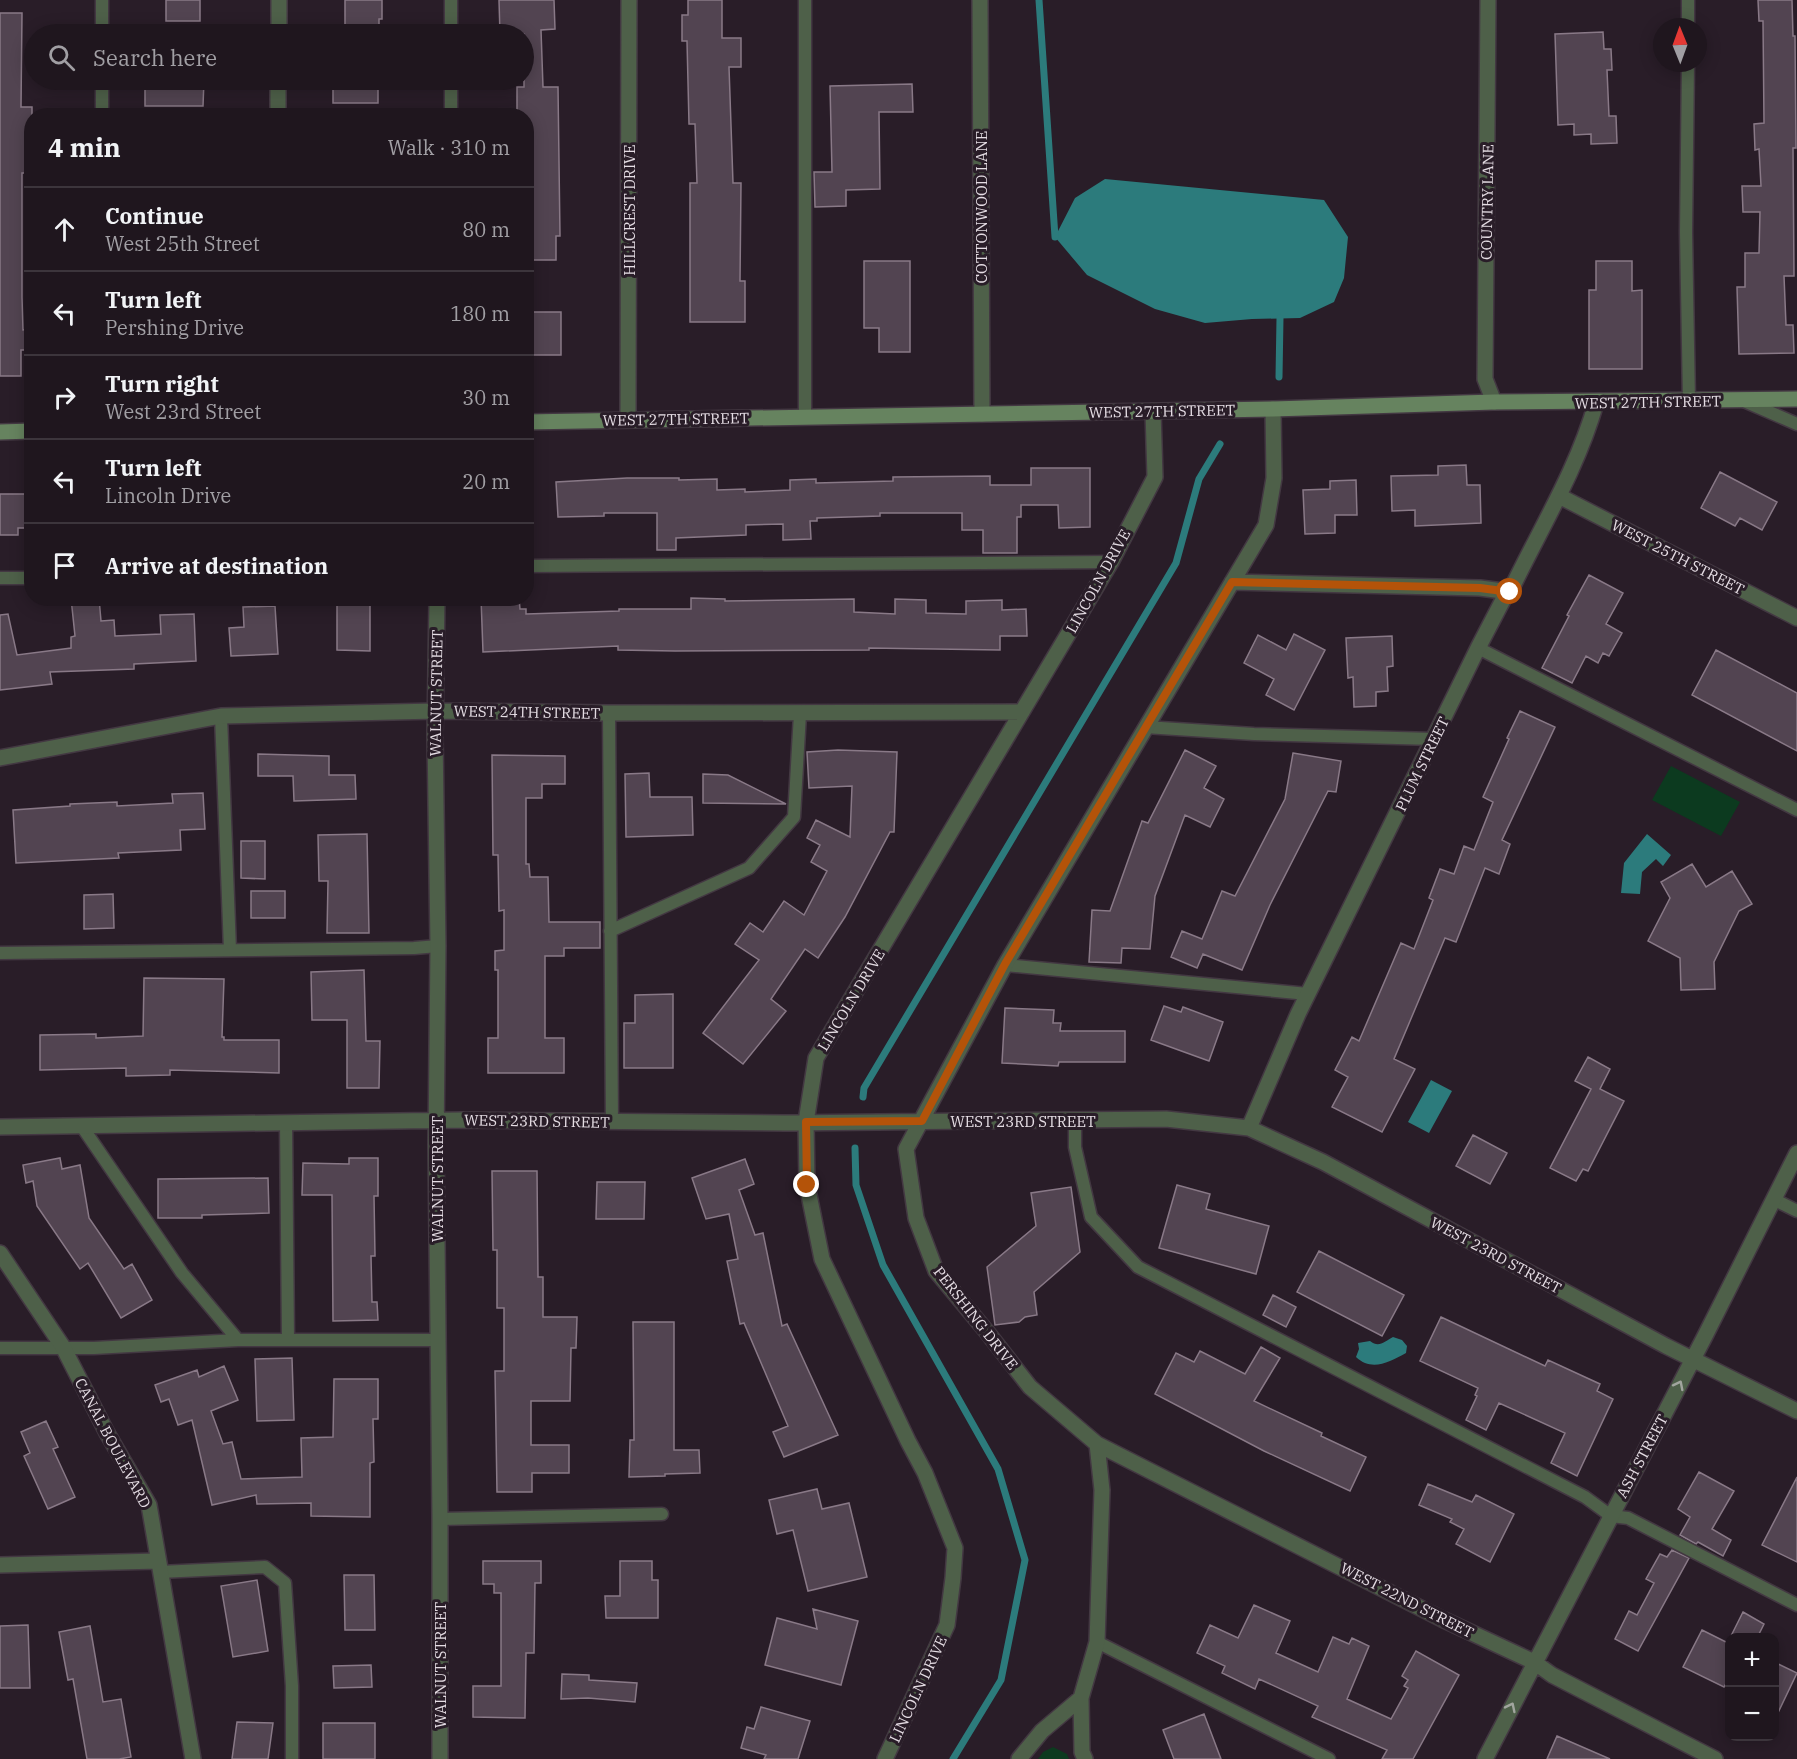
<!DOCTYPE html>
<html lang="en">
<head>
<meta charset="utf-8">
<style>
  body { margin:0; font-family:"IBM Plex Serif",serif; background:#2c232b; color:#f1f3f6 }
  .controls { position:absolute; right:18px; bottom:18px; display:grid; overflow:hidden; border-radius:12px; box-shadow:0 3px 15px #0003 }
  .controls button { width:54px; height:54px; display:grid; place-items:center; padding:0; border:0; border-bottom:2px solid #3c353c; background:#1f161e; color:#f1f3f6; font:30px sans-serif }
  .compass { position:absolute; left:1653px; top:18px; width:54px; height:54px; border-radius:50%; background:#1f161e; box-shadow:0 3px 15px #0003; rotate:359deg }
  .stop { position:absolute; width:18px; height:18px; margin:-14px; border:4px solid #b45309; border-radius:50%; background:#fff }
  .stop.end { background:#b45309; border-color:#fff; box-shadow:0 2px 6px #0008 }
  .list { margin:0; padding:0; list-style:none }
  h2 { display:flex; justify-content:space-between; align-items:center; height:78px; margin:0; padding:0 24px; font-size:26px }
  h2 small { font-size:20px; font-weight:400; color:#a19fa4 }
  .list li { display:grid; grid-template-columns:39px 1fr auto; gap:18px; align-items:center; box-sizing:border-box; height:84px; padding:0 24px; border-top:2px solid #3c353c }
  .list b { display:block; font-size:22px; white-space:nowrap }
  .list p { margin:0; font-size:20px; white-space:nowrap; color:#a19fa4 }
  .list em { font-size:20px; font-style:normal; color:#a19fa4 }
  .icon { flex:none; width:33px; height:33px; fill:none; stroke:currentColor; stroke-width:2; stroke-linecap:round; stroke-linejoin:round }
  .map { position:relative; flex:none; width:1797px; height:1759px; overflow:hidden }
  .search { position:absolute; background:#1f161e; box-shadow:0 3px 15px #0003; left:24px; top:24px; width:510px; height:66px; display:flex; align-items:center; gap:15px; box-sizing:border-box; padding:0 21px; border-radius:33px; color:#a19fa4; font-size:22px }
  .panel { position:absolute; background:#1f161e; box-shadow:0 3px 15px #0003; left:24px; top:108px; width:510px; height:498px; border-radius:24px }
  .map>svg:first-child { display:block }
  .green { fill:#0c3a1f }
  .water { fill:#2c7b7c }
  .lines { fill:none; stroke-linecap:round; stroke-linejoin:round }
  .stream { stroke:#2c7b7c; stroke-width:7 }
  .building { fill:#524451; stroke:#897987; stroke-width:1.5 }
  .service-casing { stroke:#433842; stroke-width:15 }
  .minor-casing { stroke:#433842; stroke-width:18 }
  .secondary-casing { stroke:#433842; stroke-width:18 }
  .service { stroke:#4e6049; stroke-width:12 }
  .minor { stroke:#4e6049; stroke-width:15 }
  .secondary { stroke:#66835f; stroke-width:15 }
  .oneway { stroke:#a1a59e }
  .route { stroke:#b45309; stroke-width:8 }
  .labels { text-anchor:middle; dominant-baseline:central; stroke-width:6; stroke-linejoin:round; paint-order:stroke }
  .street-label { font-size:15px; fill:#e5dde4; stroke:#291d28 }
</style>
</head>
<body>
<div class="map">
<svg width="1797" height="1759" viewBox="0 0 1797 1759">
  <rect width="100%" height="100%" fill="#291d28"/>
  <path class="green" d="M1671,766L1740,802L1721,836L1652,800Z
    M1053,1747L1067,1754L1069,1759H1038L1043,1752Z"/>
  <path class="water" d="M1105,179L1324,200L1348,237L1344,278L1334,302L1300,318L1252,319L1205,323L1155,309L1087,275L1055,237L1075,198Z
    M1647,834L1671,855L1663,866L1656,859L1642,872L1640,894L1621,893L1624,863Z
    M1431,1080L1452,1091L1429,1133L1408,1122Z
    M1393,1337L1402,1340L1407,1346L1406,1353C1389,1362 1372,1372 1356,1357L1359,1349L1358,1343L1370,1341C1379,1348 1384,1342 1393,1337Z"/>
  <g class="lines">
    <path class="stream" d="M1039,0L1055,237
      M1279,377L1280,318
      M863,1097L864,1088L1176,563L1199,479L1220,444
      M855,1148L856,1185L883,1265L998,1469L1025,1560L1001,1680L953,1759"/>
  </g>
  <path class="building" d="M166,0H200V21H166Z
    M345,0H382V19H379V34H345Z
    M499,0H554L555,29L541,30L543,87H558L560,236H556V260H526V116H517V87H524V34H500Z
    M688,0H722V38H741V67H729L733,183H741L740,281H745V322H690V183H697L695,124H689L687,41H682V15H688Z
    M1758,0H1792L1793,36H1795L1796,148H1793L1794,276H1784L1786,325H1793L1794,353L1739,354L1737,287H1745V253H1759L1760,212H1743L1742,186H1761L1759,149L1755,150L1754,124L1764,123L1763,21H1759Z
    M0,13H22L21,107H32V173H22V297L23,330L32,329V350H21V376H0Z
    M1603,32L1604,49H1611L1612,70H1607L1609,116H1616L1617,143L1591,144V134L1574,135V124L1558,125L1555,34Z
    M145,80H204L203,106H145Z
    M333,80H378V103H333Z
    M912,84L913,112H879L880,189L846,190V206L815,207L814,172H832L830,86Z
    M864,261H910V352H879V328H864Z
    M1596,261H1632V291L1642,290V369H1589V290H1596Z
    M526,312H561V355H526Z
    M1466,465L1467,485H1480L1481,523L1415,526V510L1392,511L1391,476L1438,475V466Z
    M1031,468H1090V527L1059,528L1058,505H1021V517H1017V553H983V530H962V513H880V516L817,518V521H810L811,539L783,540V524L746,525V535L676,538V550H657V513H604V516L558,517L556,482L627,478H679V480L717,479V490L745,489V492L790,490V480L816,479V483L893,481V477L990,476V485H1031Z
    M1720,472L1777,502L1762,530L1740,518L1735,526L1701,508Z
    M1356,480L1357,515H1335V533L1305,534L1303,490L1330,489V481Z
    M0,494H32V528H18V535H0Z
    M1589,575L1623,593L1606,624L1622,633L1609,656L1603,653L1598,663L1586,656L1572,683L1542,668L1569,616L1567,615Z
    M71,598H99L101,621L114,620L115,636L161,634L160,615L194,614L196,661L134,664V669L50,672L52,684L0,690V615L8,614L17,655L71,648V637L75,636Z
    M337,598H370V651L337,650Z
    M481,598H519L520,609H526V614L619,611V609H691V598L725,599V601L854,599V612L895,614V599L926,600V613L966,614V601L1002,600V610L1026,609L1027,636H1000V650L869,648V650L675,651L618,650V646L483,652Z
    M275,606L278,654L231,656L229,628L244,627L243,607Z
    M1294,634L1325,650L1294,710L1266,695L1274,679L1244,663L1258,635L1286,650Z
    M1392,636L1393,666L1387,667L1388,691L1376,692V706L1354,707L1353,677L1348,678L1346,638Z
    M1716,650L1797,693V751L1692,695Z
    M1520,711L1555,727L1502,840L1510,844L1499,874L1485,868L1456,942L1445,938L1394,1059L1415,1069L1382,1132L1332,1107L1348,1077L1335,1070L1352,1037L1359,1041L1401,943L1414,949L1433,900L1429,898L1440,869L1454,874L1464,846L1474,850L1493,802L1483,797L1509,739L1507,738Z
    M838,750L897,752L894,832H890L845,917L818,958L805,949L771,999L786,1011L743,1064L703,1033L759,960L735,944L750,923L763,932L784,901L804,915L827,871L811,862L820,845L807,838L816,820L850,837L852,786L809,788L807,752Z
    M1185,750L1216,766L1204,788L1224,799L1210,827L1185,815L1155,896L1150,949L1122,948L1121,963L1089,962L1092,910L1110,911L1142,821L1148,823Z
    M1293,753L1341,761L1336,792L1328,791L1270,905L1242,970L1203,954L1197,968L1171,957L1182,931L1202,939L1222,891L1235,896L1285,799Z
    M258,754L329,756V775H355L356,799L294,801L293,776H258Z
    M492,755L565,756V784H542V798H526V864H529L530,877H548L549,922H600V948H564V956H545V1038H564V1073H488V1038H498V970H495V951L504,950V910L499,911L498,855H493Z
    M649,773L650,797H692L693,835L626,837L625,774Z
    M703,774L728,775L786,804L703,803Z
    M203,793L205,829L180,830L181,850L118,853L119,858L16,863L13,810L70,806V804L117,802V806L173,803L172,794Z
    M367,834L369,933H327L328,881H319L318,835Z
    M241,841H265V879L241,878Z
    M1692,864L1706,887L1732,871L1752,904L1739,911L1714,962L1715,989L1681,990L1680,958L1648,941L1670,898L1661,882Z
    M251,891H285V918H251Z
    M113,894L114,928L84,929V895Z
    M364,970L366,1041H380L379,1088H347V1020H312L311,972Z
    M144,978L224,979L222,1037H224V1040H279V1073L170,1070V1075L126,1076V1068L40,1070V1035L96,1034V1038L143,1036Z
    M673,994V1068H624V1023H635V995Z
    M1164,1006L1181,1012L1183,1007L1223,1022L1209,1061L1151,1040Z
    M1005,1008L1054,1010L1053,1023H1061L1060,1031H1125V1062H1059L1058,1066L1002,1063Z
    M1588,1057L1610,1069L1600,1089L1624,1101L1588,1171L1583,1169L1576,1181L1550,1168L1591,1089L1575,1081Z
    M1473,1135L1507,1153L1490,1184L1456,1166Z
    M60,1158L62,1169L80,1165L89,1218L124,1269L132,1264L152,1300L121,1318L88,1263L80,1269L37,1206L33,1181L26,1183L23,1165Z
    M349,1158H378V1196H374L375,1256H371L372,1302H377L378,1320L333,1321L332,1195H302L303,1163L349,1164Z
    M745,1159L754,1184L739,1190L755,1235L763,1233L782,1326L787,1324L838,1435L784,1457L773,1432L788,1426L744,1323L740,1324L727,1261L738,1259L729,1214L706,1219L692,1178Z
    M492,1171H537L538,1277H543V1317H577L576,1348H571L570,1401H531V1445H569V1473H532V1492H497L495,1371H504V1308H497V1250H493Z
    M268,1178L269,1213L202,1215V1218H158V1179Z
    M597,1182H645L644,1219H596Z
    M1177,1185L1210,1194L1206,1209L1269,1226L1256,1274L1159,1248Z
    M1071,1187L1080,1252L1034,1292L1037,1315L1025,1317L1019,1322L995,1325L987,1267L1036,1226L1031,1193Z
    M1319,1251L1404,1295L1382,1336L1297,1292Z
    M1273,1295L1296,1307L1286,1327L1263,1315Z
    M1441,1317L1545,1366L1548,1360L1600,1384L1597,1391L1613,1399L1577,1476L1551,1463L1565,1433L1499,1403L1486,1430L1466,1420L1477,1396L1475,1395L1478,1388L1420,1361Z
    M633,1322H674V1450H699L700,1473L665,1474V1476L629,1477L630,1440H634Z
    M1261,1347L1280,1358L1254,1401L1322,1433L1321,1436L1366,1457L1350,1491L1264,1451L1155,1394L1176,1353L1194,1362L1200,1351L1245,1374Z
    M292,1358L294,1420L257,1421L255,1359Z
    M224,1366L238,1400L211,1411L223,1444L232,1442L241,1479L302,1477L301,1438L333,1437L334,1379H378V1419H373L374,1462L370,1463V1517L311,1516V1503L257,1504L256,1495L212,1505L192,1420L178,1425L169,1399L161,1402L155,1385L197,1370L199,1377Z
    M46,1421L58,1447L53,1449L75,1497L48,1509L24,1456L30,1453L21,1432Z
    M1699,1472L1734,1491L1712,1529L1731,1540L1723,1556L1698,1542L1696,1544L1680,1535L1690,1517L1678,1509Z
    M1797,1477V1562L1762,1545Z
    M1428,1484L1472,1502L1476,1495L1514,1514L1490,1562L1456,1544L1464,1529L1450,1522L1452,1519L1419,1505Z
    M817,1489L822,1509L849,1503L867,1577L808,1591L793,1530L777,1534L769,1500Z
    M1672,1550L1689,1558L1638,1651L1615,1639L1629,1611L1637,1615L1654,1583L1646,1579L1660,1554L1667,1557Z
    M483,1561H541V1583H535L534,1653H526L525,1718L473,1717V1686H501V1593H494V1584H483Z
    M620,1561H652V1580H658V1618H606L605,1596H620Z
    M344,1575H374L375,1630H345Z
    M257,1580L268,1651L233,1657L221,1586Z
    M1254,1605L1290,1621L1276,1653L1318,1672L1333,1637L1349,1644L1352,1638L1369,1646L1347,1699L1391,1719L1408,1688L1404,1686L1408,1680L1402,1676L1416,1651L1459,1675L1413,1759H1382L1387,1750L1312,1717L1318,1706L1259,1679L1255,1689L1222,1673L1225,1666L1197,1653L1210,1625L1238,1638Z
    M813,1609L858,1621L841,1685L765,1665L777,1618L817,1629Z
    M1743,1612L1764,1624L1757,1638H1730Z
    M28,1625L30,1688H0V1626Z
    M90,1626L103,1702L121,1699L131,1757L119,1759H87L73,1679L68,1680L59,1632Z
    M1702,1630L1730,1644V1676L1724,1687L1683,1667Z
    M1774,1662L1797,1673L1774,1721Z
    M371,1665L372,1687L334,1688L333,1666Z
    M562,1674L589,1675V1680L637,1683L635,1702L588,1698L561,1699Z
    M761,1707L810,1721L798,1759H764L766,1755L741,1748L747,1727L754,1729Z
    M1204,1714L1221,1759H1174L1163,1730Z
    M237,1722L273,1723L268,1759H232Z
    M323,1723H375V1759H323Z
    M1557,1736L1610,1759H1547Z"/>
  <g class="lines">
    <g class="service-casing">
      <path id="service" d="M102,0V34
        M1688,0V27
        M451,34V0
        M1688,63L1686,232L1689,401
        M102,80V116
        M451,116V80
        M1744,401L1797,424
        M805,417V0
        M526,566L1111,562
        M0,578H32
        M1478,648L1797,810
        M609,713L612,1122
        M221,716L230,950
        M1145,727L1254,734L1434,739
        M610,931L749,868L794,817L800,714
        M0,953L414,948L438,946
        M1005,965L1308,994
        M1075,1121V1147L1091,1217L1138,1267L1585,1497L1611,1516L1628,1518L1797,1605
        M286,1123L288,1339
        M81,1125L182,1273L238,1340
        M1773,1199L1797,1211
        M0,1348H94L238,1340H438
        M440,1519L662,1514
        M160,1572L265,1567L285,1583L292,1686V1759
        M1097,1642L1329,1759"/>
    </g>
    <g class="minor-casing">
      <path id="minor" d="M980,0L982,414
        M1488,0L1485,379L1494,402
        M279,34V0
        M278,116V80
        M1273,409L1274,478L1266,525L1005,965L906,1149L916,1218L936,1271L987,1332L1030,1387L1097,1444L1442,1619L1534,1662L1552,1675L1715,1759
        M628,419L629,0
        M1559,496L1797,618
        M1232,582L1480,588L1510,592
        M437,598L435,735L438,946L436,1145L440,1519V1759
        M0,758L221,716L436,711L609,713L1022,712
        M0,1127L461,1120L785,1123L1166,1119L1249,1128L1323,1162L1666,1346L1797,1411
        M1249,1128L1298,1014L1478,648L1504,598L1510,592C1540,529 1577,470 1596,403
        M0,1253L63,1347L107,1433L149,1505L193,1759
        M0,1565L158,1561
        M1081,1698L1082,1752L1085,1759
        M885,1759L947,1625L953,1578L955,1548L925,1473L908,1441L822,1259L807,1185L806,1122L816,1058L1111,562L1155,477L1153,411
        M1019,1759L1042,1731L1081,1698L1097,1642L1102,1490L1097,1444
        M1485,1759L1705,1336L1797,1153"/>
    </g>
    <g class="secondary-casing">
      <path id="secondary" d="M526,422L1273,409L1494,402L1797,399
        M0,432L32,431"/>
    </g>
    <use href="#service" class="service"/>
    <use href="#minor" class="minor"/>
    <use href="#secondary" class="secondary"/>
  </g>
  <defs><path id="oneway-chevron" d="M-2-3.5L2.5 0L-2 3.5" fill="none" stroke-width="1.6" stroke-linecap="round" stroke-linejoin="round" transform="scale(1.5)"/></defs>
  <g class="oneway">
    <use href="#oneway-chevron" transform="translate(1679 1385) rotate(-63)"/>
    <use href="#oneway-chevron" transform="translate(1511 1707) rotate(-64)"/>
  </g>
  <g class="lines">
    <path class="route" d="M807,1185L806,1122L922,1121L1005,964L1232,582L1480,588L1510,592"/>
  </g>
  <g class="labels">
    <g class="street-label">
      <text transform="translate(1487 202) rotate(-89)">COUNTRY LANE</text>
      <text transform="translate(981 207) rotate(-90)">COTTONWOOD LANE</text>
      <text transform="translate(629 210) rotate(-90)">HILLCREST DRIVE</text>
      <text transform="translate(1648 402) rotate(-1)">WEST 27TH STREET</text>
      <text transform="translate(1162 411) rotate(-1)">WEST 27TH STREET</text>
      <text transform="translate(676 419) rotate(-1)">WEST 27TH STREET</text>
      <text transform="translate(1678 557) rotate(27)">WEST 25TH STREET</text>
      <text transform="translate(1098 581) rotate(-61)">LINCOLN DRIVE</text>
      <text transform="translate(436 693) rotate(-89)">WALNUT STREET</text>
      <text transform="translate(527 712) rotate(1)">WEST 24TH STREET</text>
      <text transform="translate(1422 764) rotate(-64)">PLUM STREET</text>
      <text transform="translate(851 1000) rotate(-59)">LINCOLN DRIVE</text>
      <text transform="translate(537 1121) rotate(1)">WEST 23RD STREET</text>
      <text x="1023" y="1121">WEST 23RD STREET</text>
      <text transform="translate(437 1179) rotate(-90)">WALNUT STREET</text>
      <text transform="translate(1496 1255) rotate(28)">WEST 23RD STREET</text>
      <text transform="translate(976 1318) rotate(52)">PERSHING DRIVE</text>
      <text transform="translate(113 1443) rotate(62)">CANAL BOULEVARD</text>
      <text transform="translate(1642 1456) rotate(-62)">ASH STREET</text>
      <text transform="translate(1407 1600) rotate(27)">WEST 22ND STREET</text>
      <text transform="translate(440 1665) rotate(-90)">WALNUT STREET</text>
      <text transform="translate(918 1689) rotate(-65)">LINCOLN DRIVE</text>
    </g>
  </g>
</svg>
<div class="controls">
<button>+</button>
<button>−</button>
</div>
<svg class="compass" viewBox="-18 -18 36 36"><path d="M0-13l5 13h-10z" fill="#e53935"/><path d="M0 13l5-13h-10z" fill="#a19fa4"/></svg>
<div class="stop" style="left:1510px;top:592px"></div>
<div class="stop end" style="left:807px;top:1185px"></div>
<div class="search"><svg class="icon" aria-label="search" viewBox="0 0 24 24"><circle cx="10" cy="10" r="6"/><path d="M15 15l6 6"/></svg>Search here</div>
<section class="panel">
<h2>4 min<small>Walk · 310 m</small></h2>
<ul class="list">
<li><svg class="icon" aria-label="ahead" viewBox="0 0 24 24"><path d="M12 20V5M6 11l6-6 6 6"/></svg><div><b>Continue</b><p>West 25th Street</p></div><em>80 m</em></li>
<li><svg class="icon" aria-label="left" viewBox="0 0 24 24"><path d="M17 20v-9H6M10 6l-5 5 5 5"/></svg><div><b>Turn left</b><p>Pershing Drive</p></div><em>180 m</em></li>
<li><svg class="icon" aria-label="right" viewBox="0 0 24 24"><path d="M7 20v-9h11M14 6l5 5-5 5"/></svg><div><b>Turn right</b><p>West 23rd Street</p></div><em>30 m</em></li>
<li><svg class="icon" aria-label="left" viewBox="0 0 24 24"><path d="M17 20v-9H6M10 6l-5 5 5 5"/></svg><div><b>Turn left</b><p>Lincoln Drive</p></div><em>20 m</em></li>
<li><svg class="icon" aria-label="arrive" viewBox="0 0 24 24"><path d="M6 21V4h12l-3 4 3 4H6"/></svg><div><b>Arrive at destination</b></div></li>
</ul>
</section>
</div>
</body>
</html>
